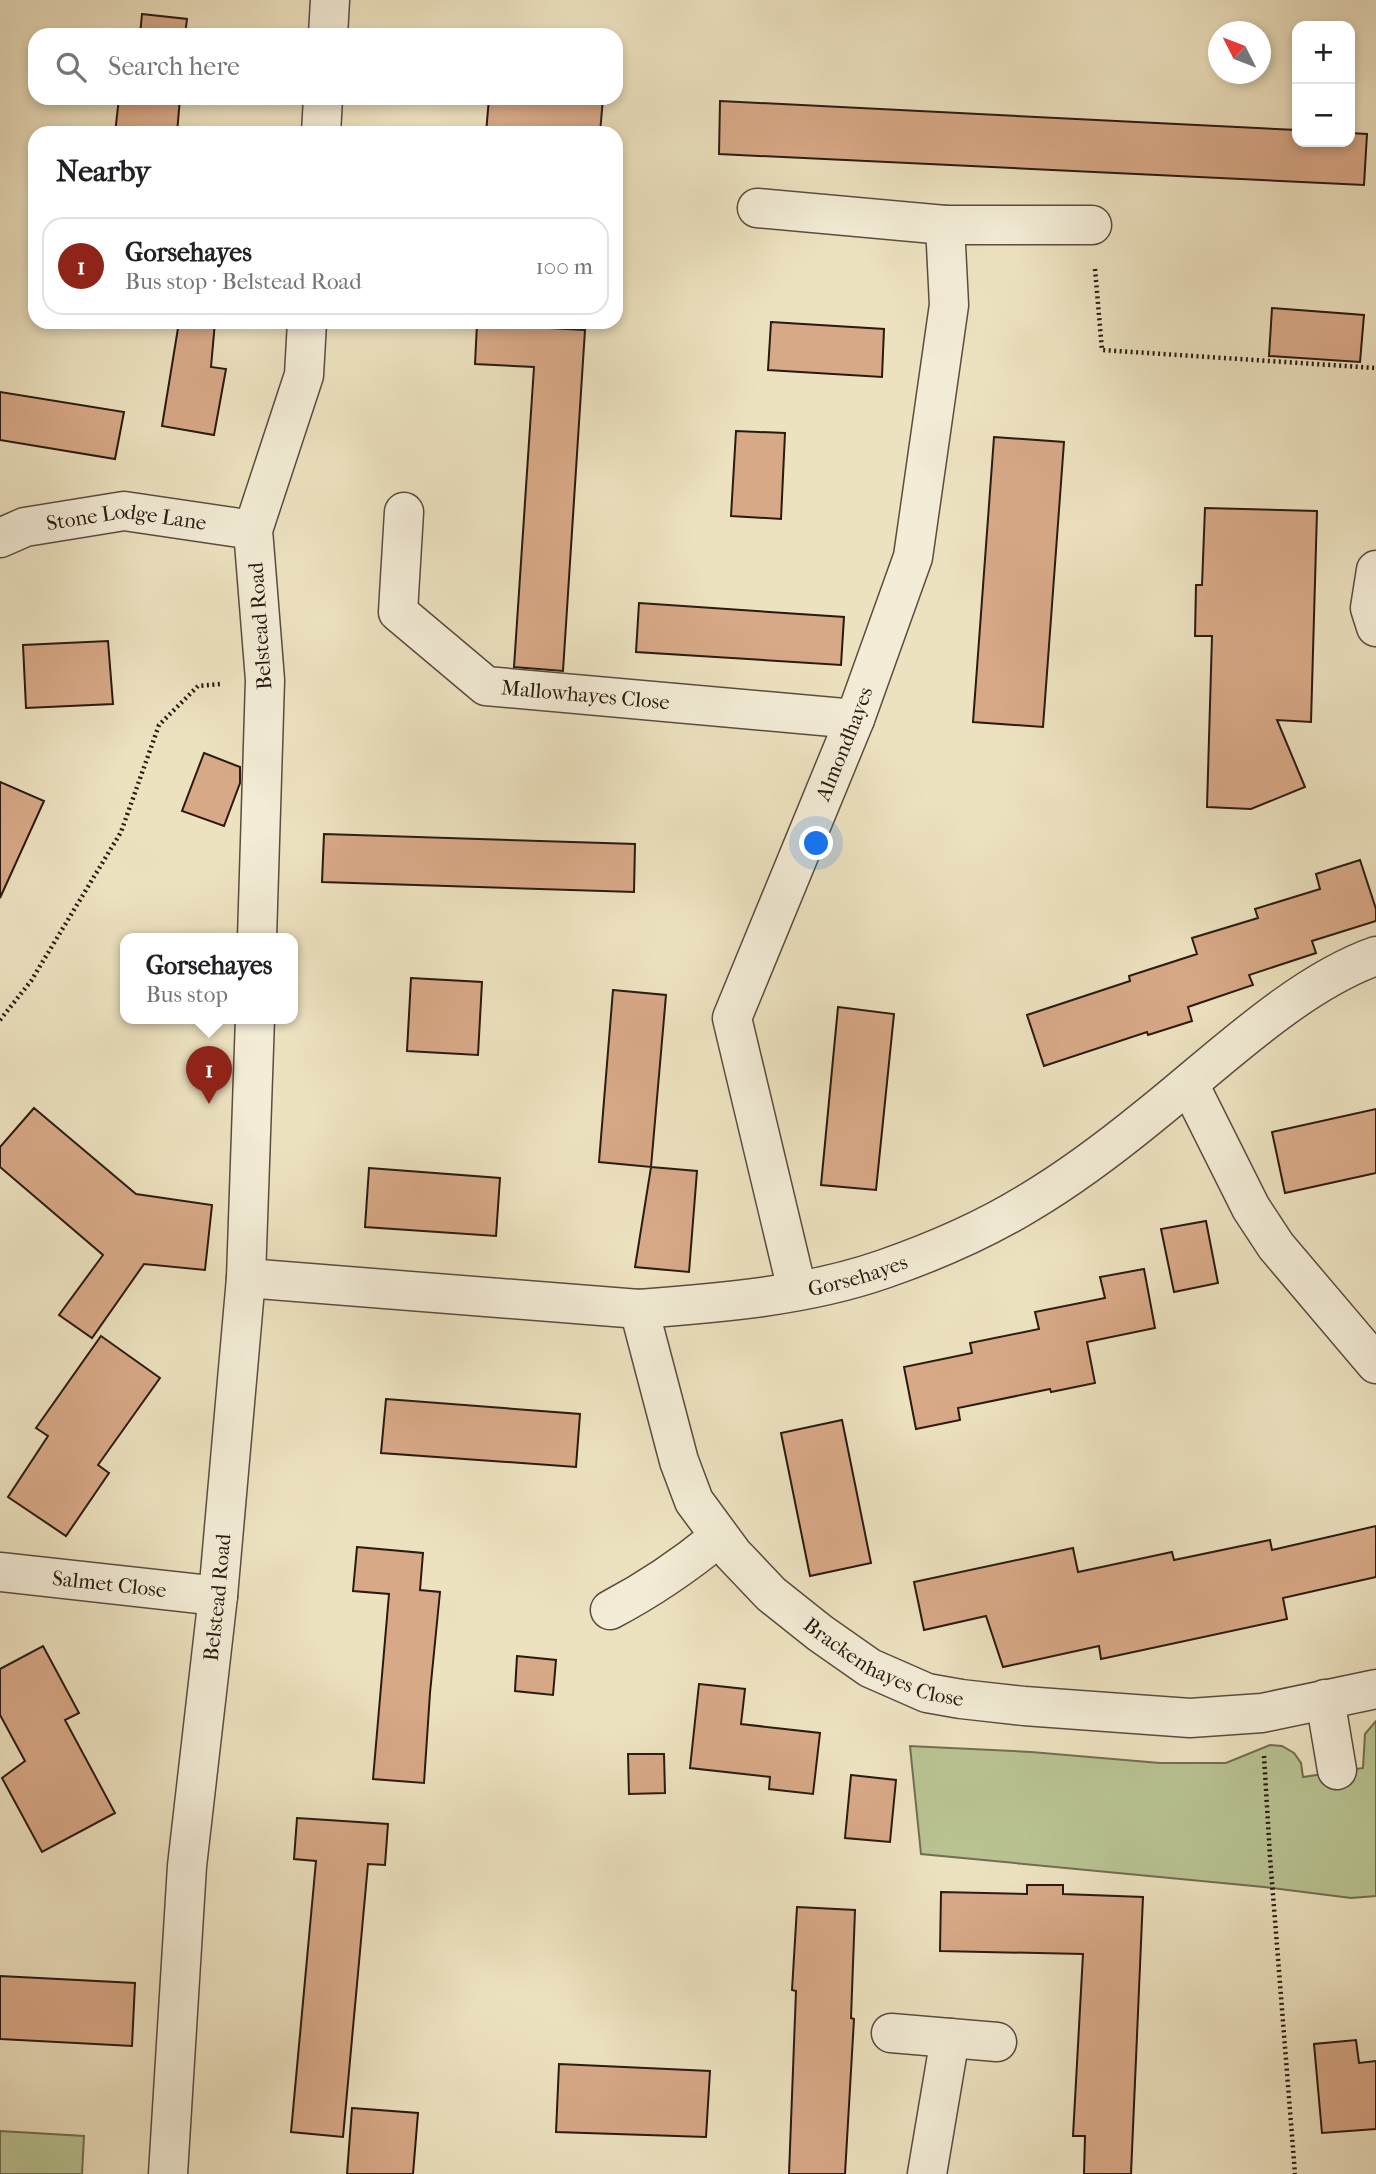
<!DOCTYPE html>
<html lang="en">
<head>
<meta charset="utf-8">
<style>
  body { margin:0; font-family:"IM FELL French Canon",serif; background:#f2f2f2; color:#202124 }
  .controls { position:absolute; right:21px; top:21px; display:grid; overflow:hidden; border-radius:14px; box-shadow:0 4px 10px #0003 }
  .controls button { width:63px; height:63px; display:grid; place-items:center; padding:0; border:0; border-bottom:2px solid #e0e0e0; background:#fff; color:#202124; font:35px sans-serif }
  .compass { position:absolute; left:1208px; top:21px; width:63px; height:63px; border-radius:50%; background:#fff; box-shadow:0 4px 10px #0003; rotate:312deg }
  .you { position:absolute; left:817px; top:844px; width:24px; height:24px; margin:-18px; border:5px solid #fff; border-radius:50%; background:#1a73e8; box-shadow:0 0 0 10px #1a73e833 }
  .badge { display:grid; place-items:center; width:46px; height:46px; border-radius:50%; background:#8f2418; color:#fff; font-size:23px; font-weight:700 }
  .pin { position:absolute; translate:-50% -58px; filter:drop-shadow(0 2px 4px #0008) }
  .pin::after { content:''; position:absolute; top:37px; width:24px; height:21px; background:inherit; clip-path:polygon(0 0,100% 0,50% 100%) }
  .popup { position:absolute; left:120px; top:933px; width:178px; height:91px; box-sizing:border-box; display:grid; place-content:center; border-radius:14px; background:#fff; filter:drop-shadow(0 2px 5px #0005); font-size:23px; white-space:nowrap; color:#757577 }
  .popup b { font-size:26px; color:#202124 }
  .popup::after { content:''; position:absolute; left:50%; top:100%; margin-left:-14px; border:14px solid transparent; border-top-color:#fff }
  .list { margin:0; padding:0; list-style:none }
  h2 { display:flex; justify-content:space-between; align-items:center; height:91px; margin:0; padding:0 28px; font-size:30px }
  h2 small { font-size:23px; font-weight:400; color:#757577 }
  .list li { display:grid; grid-template-columns:46px 1fr auto; gap:21px; align-items:center; box-sizing:border-box; height:98px; margin:0 14px 14px; padding:0 14px; border:2px solid #e0e0e0; border-radius:21px }
  .list b { display:block; font-size:26px; white-space:nowrap }
  .list p { margin:0; font-size:23px; white-space:nowrap; color:#757577 }
  .list em { font-size:23px; font-style:normal; color:#757577 }
  .icon { flex:none; width:38px; height:38px; fill:none; stroke:currentColor; stroke-width:2; stroke-linecap:round; stroke-linejoin:round }
  .map { position:relative; flex:none; width:1376px; height:2174px; overflow:hidden }
  .search { position:absolute; background:#fff; box-shadow:0 4px 10px #0003; left:28px; top:28px; width:595px; height:77px; display:flex; align-items:center; gap:18px; box-sizing:border-box; padding:0 24px; border-radius:21px; color:#757577; font-size:26px }
  .panel { position:absolute; background:#fff; box-shadow:0 4px 10px #0003; left:28px; top:126px; width:595px; height:203px; border-radius:21px }
  .map>svg:first-child { display:block }
  .green { fill:#b9c392; stroke:#726e52; stroke-width:2 }
  .building { fill:#d8a987; stroke:#2a1a12; stroke-width:2 }
  .lines { fill:none; stroke-linecap:round; stroke-linejoin:round }
  .minor-casing { stroke:#5b4c3e; stroke-width:41 }
  .path { stroke:#2a1a12; stroke-width:4.5; stroke-dasharray:2 3.5; stroke-linecap:butt }
  .minor { stroke:#f3ecd6; stroke-width:38 }
  .labels { text-anchor:middle; dominant-baseline:central; stroke-width:7; stroke-linejoin:round; paint-order:stroke }
  .street-label { font-size:21px; fill:#2a1a12; stroke:#f3ecd6 }
</style>
</head>
<body>
<div class="map">
<svg width="1376" height="2174" viewBox="0 0 1376 2174">
  <rect width="100%" height="100%" fill="#ede2c0"/>
  <filter id="stains"><feTurbulence type="fractalNoise" baseFrequency=".00286" numOctaves="4"/><feColorMatrix values="0 0 0 0 .2 0 0 0 0 .09 0 0 0 0 .02 0 0 0 .5 -.17"/></filter>
  <radialGradient id="worn" r=".72"><stop offset=".6" stop-color="#630" stop-opacity="0"/><stop offset="1" stop-color="#630" stop-opacity=".3"/></radialGradient>
  <path class="green" d="M1376,1721V1896L1351,1898L1264,1887L921,1854L910,1746L1031,1752L1160,1763H1226L1270,1745L1282,1746L1294,1753L1301,1763L1303,1777L1363,1768L1365,1734Z
    M0,2131L84,2136L82,2174H0Z"/>
  <path class="building" d="M142,14L187,19L185,35H140Z
    M119,98H180L177,133H115Z
    M489,98H603L600,133H486Z
    M720,101L1297,130V142H1350V133L1367,134L1364,185L719,154Z
    M1272,308L1364,315L1360,362L1269,356Z
    M179,322H215L211,367L226,369L214,435L162,426Z
    M771,322L884,329L882,377L768,370Z
    M477,324L585,330L563,671L514,667L534,367L475,364Z
    M0,392L124,412L115,459L0,440Z
    M736,431L785,433L781,519L731,516Z
    M994,437L1064,442L1043,727L973,722Z
    M1205,508L1317,511L1311,722L1277,720L1305,787L1251,809L1207,807L1212,636H1195L1196,585H1202Z
    M639,603L844,617L841,665L636,652Z
    M108,641L113,704L26,708L23,645Z
    M204,753L240,767V783L224,826L182,811Z
    M0,782L44,801L0,898Z
    M324,834L635,844L634,892L322,882Z
    M1360,860L1376,909V921L1312,941L1316,953L1249,975L1253,985L1188,1007L1192,1021L1148,1035L1147,1032L1044,1066L1027,1015L1130,981L1129,976L1197,954L1192,938L1258,918L1255,909L1320,889L1316,874Z
    M411,978L482,982L478,1055L407,1051Z
    M613,990L666,995L651,1167L599,1162Z
    M838,1007L894,1014L876,1190L821,1185Z
    M34,1108L136,1194L212,1205L205,1270L144,1264L92,1338L59,1315L103,1255L0,1167V1147Z
    M1376,1109V1173L1285,1193L1272,1132Z
    M651,1167L697,1171L689,1272L635,1267Z
    M369,1168L500,1178L496,1236L365,1227Z
    M1206,1221L1218,1283L1174,1292L1161,1229Z
    M1144,1269L1155,1328L1087,1342L1095,1383L1051,1392L1050,1389L958,1408L960,1420L916,1429L904,1367L972,1353L970,1343L1039,1329L1035,1312L1105,1298L1100,1277Z
    M101,1336L160,1378L98,1465L109,1473L66,1536L8,1497L48,1436L36,1428Z
    M386,1399L580,1414L576,1467L381,1453Z
    M842,1420L871,1563L810,1576L781,1433Z
    M1376,1526V1577L1283,1598L1287,1619L1101,1659L1099,1646L1003,1667L986,1616L924,1630L914,1582L1073,1548L1078,1572L1172,1552L1174,1560L1270,1540L1272,1550Z
    M357,1547L423,1553L420,1590L440,1592L430,1693L424,1783L373,1779L389,1594L353,1591Z
    M43,1646L79,1713L65,1720L115,1813L42,1852L2,1778L25,1761L0,1715V1669Z
    M517,1656L556,1660L553,1695L515,1691Z
    M699,1684L745,1689L741,1724L820,1733L813,1794L769,1789L770,1777L690,1768Z
    M628,1754H664L665,1793L629,1794Z
    M851,1775L896,1780L890,1842L845,1838Z
    M297,1818L388,1824L385,1865L368,1864L343,2137L291,2132L316,1861L294,1859Z
    M1027,1885H1063V1894L1143,1897L1131,2174H1084L1085,2136H1073L1083,1954L940,1951L941,1892L1027,1894Z
    M797,1907L855,1910L851,2018L854,2019L845,2174H789L796,1991L792,1990Z
    M0,1976L135,1983L132,2046L0,2039Z
    M1356,2040L1359,2063L1376,2061V2129L1322,2133L1314,2044Z
    M559,2064L710,2071L706,2137L556,2132Z
    M352,2108L418,2113L413,2174H347Z"/>
  <g class="lines">
    <g class="minor-casing">
      <g id="minor">
        <path d="M328,35L330,0"/>
        <path d="M321,133L323,98"/>
        <path d="M757,208L945,225H1092"/>
        <path id="s1" d="M404,512L398,612L486,686L855,719"/>
        <path id="s2" d="M0,538L25,527L124,511L253,530"/>
        <path d="M1376,570L1370,608L1376,627"/>
        <path d="M257,938L265,680L253,530L304,375L307,322"/>
        <path d="M1189,1084L1251,1208L1276,1246L1376,1364"/>
        <path id="s3" d="M246,1278L639,1309C720,1303 807,1296 884,1269C933,1252 984,1230 1028,1203C1070,1178 1110,1148 1148,1117C1215,1064 1296,984 1376,956"/>
        <path id="s4" d="M797,1290L732,1018L855,719L913,557L949,305L945,225"/>
        <path id="s5" d="M639,1309L679,1461L694,1501L733,1554L771,1594L820,1633L870,1668L927,1693L961,1699L1024,1706L1190,1718L1262,1713L1376,1689"/>
        <path id="s6" d="M0,1572L218,1596"/>
        <path d="M610,1610C650,1589 685,1565 719,1537"/>
        <path d="M1325,1699L1337,1770"/>
        <path d="M891,2033L997,2042"/>
        <path id="s7" d="M168,2174L187,1866L218,1596L246,1278L255,1018"/>
        <path d="M927,2174L950,2038"/>
      </g>
    </g>
    <path class="path" d="M1095,269L1102,350L1376,368
      M0,1020L31,981L121,832L159,725L198,686L221,684
      M1264,1756L1270,1857L1295,2174"/>
    <use href="#minor" class="minor"/>
  </g>
  <g class="labels">
    <g class="street-label">
      <text stroke="none"><textPath href="#s2" startOffset="130">Stone Lodge Lane</textPath></text>
      <text transform="translate(260 626) rotate(-94)">Belstead Road</text>
      <text stroke="none"><textPath href="#s1" startOffset="315">Mallowhayes Close</textPath></text>
      <text stroke="none"><textPath href="#s4" startOffset="576">Almondhayes</textPath></text>
      <text stroke="none"><textPath href="#s3" startOffset="616">Gorsehayes</textPath></text>
      <text stroke="none"><textPath href="#s6" startOffset="110">Salmet Close</textPath></text>
      <text stroke="none"><textPath href="#s7" startOffset="579">Belstead Road</textPath></text>
      <text stroke="none"><textPath href="#s5" startOffset="455">Brackenhayes Close</textPath></text>
    </g>
  </g>
  <rect width="100%" height="100%" filter="url(#stains)"/>
  <rect width="100%" height="100%" fill="url(#worn)"/>
</svg>
<div class="controls">
<button>+</button>
<button>−</button>
</div>
<svg class="compass" viewBox="-18 -18 36 36"><path d="M0-13l5 13h-10z" fill="#e53935"/><path d="M0 13l5-13h-10z" fill="#757577"/></svg>
<div class="you"></div>
<div class="pin badge" style="left:209px;top:1104px">1</div>
<div class="popup"><b>Gorsehayes</b>Bus stop</div>
<div class="search"><svg class="icon" aria-label="search" viewBox="0 0 24 24"><circle cx="10" cy="10" r="6"/><path d="M15 15l6 6"/></svg>Search here</div>
<section class="panel">
<h2>Nearby<small></small></h2>
<ul class="list">
<li><span class="badge">1</span><div><b>Gorsehayes</b><p>Bus stop · Belstead Road</p></div><em>100 m</em></li>
</ul>
</section>
</div>
</body>
</html>
